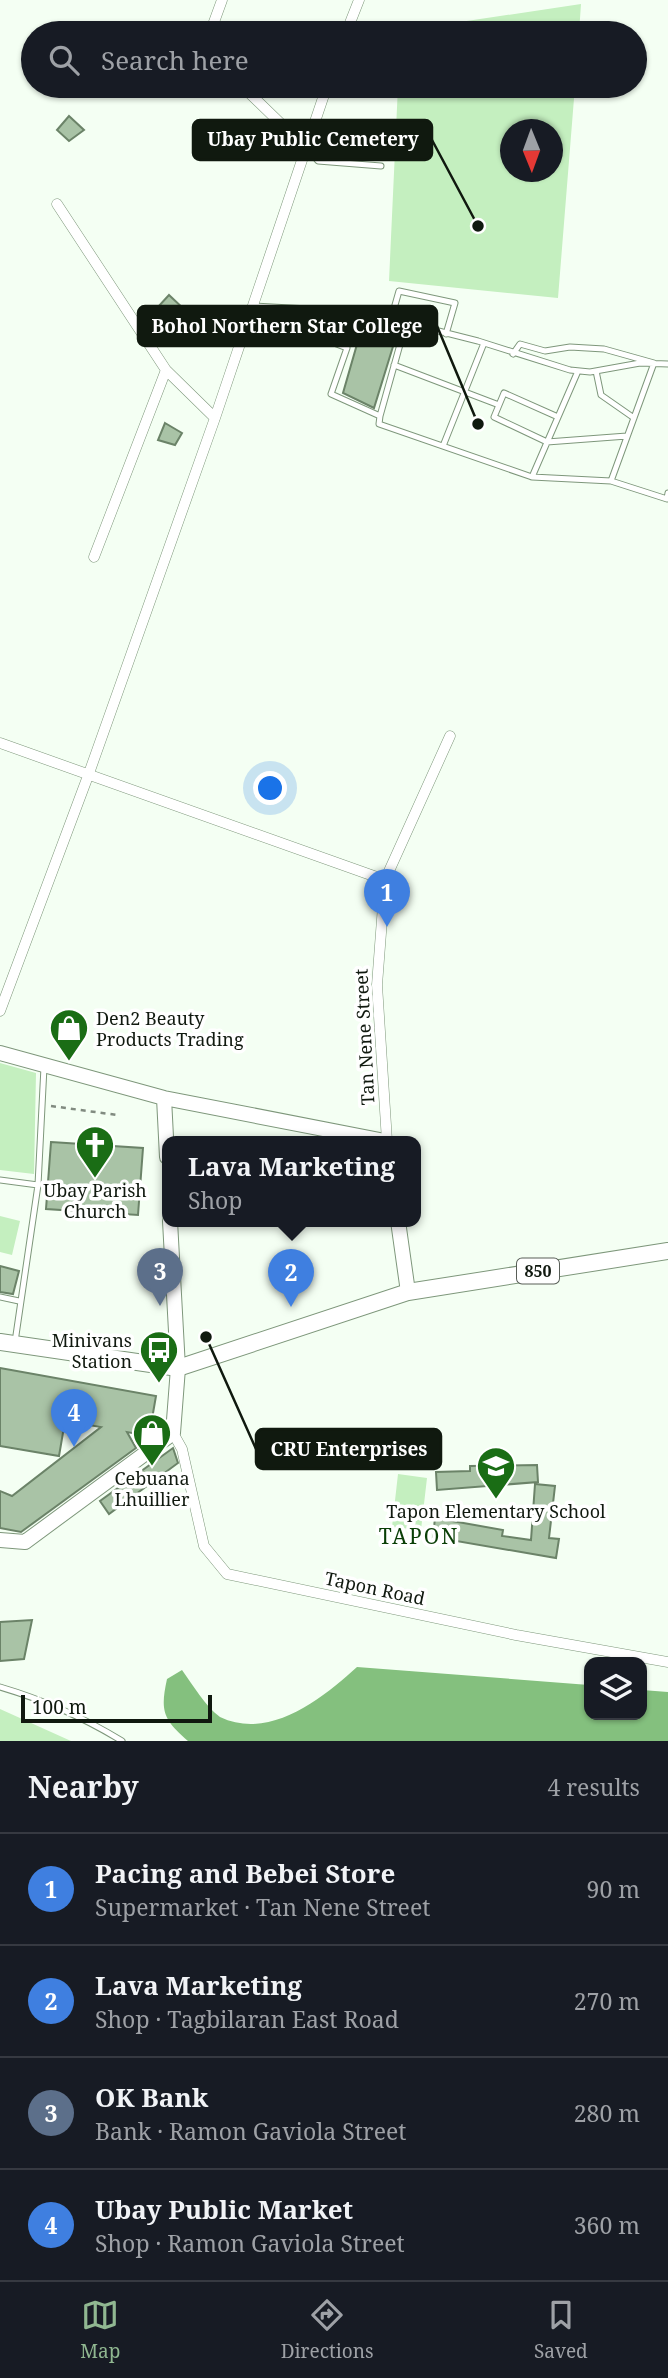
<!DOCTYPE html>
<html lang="en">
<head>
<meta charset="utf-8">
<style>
  body { margin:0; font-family:"Noto Serif",serif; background:#20242c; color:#f1f3f6 }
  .controls { position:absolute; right:21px; bottom:21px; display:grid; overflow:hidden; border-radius:14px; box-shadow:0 2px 5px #0004 }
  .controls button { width:63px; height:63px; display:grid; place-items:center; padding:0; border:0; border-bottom:2px solid #363941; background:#171b24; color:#f1f3f6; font:35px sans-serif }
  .compass { position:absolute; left:500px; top:119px; width:63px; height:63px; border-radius:50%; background:#171b24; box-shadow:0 2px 5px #0004; rotate:179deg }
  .scale { position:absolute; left:21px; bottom:18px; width:191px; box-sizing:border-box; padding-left:7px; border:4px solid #10190f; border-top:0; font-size:19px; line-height:24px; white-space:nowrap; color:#10190f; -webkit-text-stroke:5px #fff; paint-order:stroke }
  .you { position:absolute; left:271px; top:789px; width:24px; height:24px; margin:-18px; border:5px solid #fff; border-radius:50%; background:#1a73e8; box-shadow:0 0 0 10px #1a73e833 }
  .badge { display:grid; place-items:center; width:46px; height:46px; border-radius:50%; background:#90b791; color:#fff; font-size:23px; font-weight:700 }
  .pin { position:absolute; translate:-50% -58px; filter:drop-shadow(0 2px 4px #0008) }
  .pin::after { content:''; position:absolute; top:37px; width:24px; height:21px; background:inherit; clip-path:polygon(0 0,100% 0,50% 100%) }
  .popup { position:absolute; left:162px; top:1136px; width:259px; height:91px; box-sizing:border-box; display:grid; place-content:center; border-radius:14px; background:#171b24; filter:drop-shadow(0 2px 5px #0005); font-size:23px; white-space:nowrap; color:#9ea1a6 }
  .popup b { font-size:26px; color:#f1f3f6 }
  .popup::after { content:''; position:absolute; left:50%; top:100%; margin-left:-14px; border:14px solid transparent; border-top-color:#171b24 }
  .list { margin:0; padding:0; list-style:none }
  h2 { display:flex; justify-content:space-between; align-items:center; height:91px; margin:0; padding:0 28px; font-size:30px }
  h2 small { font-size:23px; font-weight:400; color:#9ea1a6 }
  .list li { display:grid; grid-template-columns:46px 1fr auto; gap:21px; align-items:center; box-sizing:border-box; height:112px; padding:0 28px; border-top:2px solid #363941 }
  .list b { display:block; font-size:26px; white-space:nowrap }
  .list p { margin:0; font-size:23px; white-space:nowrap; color:#9ea1a6 }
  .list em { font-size:23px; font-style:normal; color:#9ea1a6 }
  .icon { flex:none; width:38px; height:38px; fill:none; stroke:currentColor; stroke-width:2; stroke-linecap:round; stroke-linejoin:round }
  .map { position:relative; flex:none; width:668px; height:1741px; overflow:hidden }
  .search { position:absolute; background:#171b24; box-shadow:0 2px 5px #0004; left:21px; right:21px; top:21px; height:77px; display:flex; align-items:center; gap:18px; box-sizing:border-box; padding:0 24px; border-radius:38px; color:#9ea1a6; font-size:26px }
  .sheet { height:539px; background:#171b24 }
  nav { display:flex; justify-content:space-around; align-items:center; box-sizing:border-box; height:98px; border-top:2px solid #363941; background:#171b24; font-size:19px; color:#9ea1a6 }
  nav a { display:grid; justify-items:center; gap:4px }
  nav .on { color:#90b791 }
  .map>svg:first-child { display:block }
  .green { fill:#c4efbf; fill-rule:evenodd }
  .water { fill:#84c07e }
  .building { fill:#a9c3a6; stroke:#6b8368; stroke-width:2 }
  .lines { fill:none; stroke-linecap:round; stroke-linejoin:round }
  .lane-casing { stroke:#7e977b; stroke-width:7 }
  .street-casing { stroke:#7e977b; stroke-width:11 }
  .secondary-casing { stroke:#7e977b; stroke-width:16 }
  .primary-casing { stroke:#7e977b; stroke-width:18 }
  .path { stroke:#818b80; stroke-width:2.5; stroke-dasharray:5 5; stroke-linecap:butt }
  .lane { stroke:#fff; stroke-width:5 }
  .street { stroke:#fff; stroke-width:10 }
  .secondary { stroke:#fff; stroke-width:14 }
  .primary { stroke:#fff; stroke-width:16 }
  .labels { text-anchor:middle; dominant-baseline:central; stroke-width:7; stroke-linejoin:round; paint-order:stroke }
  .shield { fill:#fff; stroke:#585e57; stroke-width:2 }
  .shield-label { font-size:16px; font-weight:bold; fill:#10190f }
  .poi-label { font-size:18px; fill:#10190f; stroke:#fff }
  .street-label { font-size:18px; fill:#10190f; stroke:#fff }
  .quarter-label { font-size:21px; letter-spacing:2px; fill:#0a3f07; stroke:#fff }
  .leader { fill:none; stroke:#10190f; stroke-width:2.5 }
  .callout-dot { fill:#10190f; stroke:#fff; stroke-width:2.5 }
  .callout { fill:#10190f; stroke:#10190f; stroke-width:2.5 }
  .callout-label { font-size:19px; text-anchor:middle; font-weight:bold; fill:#fff }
</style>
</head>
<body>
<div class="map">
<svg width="668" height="1741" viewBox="0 0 668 1741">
  <rect width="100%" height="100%" fill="#f4fff3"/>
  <path class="green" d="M581,4L579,33H400V31Z
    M398,86H575L558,298L389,281ZM510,130H552V172H510Z
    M0,1063L36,1073L34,1174L0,1170Z
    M0,1216L20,1221L12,1255L0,1252Z
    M398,1474L427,1478L421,1530L392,1527Z
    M0,1709L71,1741H0Z"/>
  <path class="water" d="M357,1667L589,1685V1715H642V1690L668,1692V1741H188C163,1719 160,1711 167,1679L182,1670C193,1685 205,1706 220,1717C270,1741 323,1698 357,1667Z"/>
  <path class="building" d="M69,116L84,130L69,141L57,130Z
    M169,295L186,311L172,325L157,308Z
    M364,320L399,327L374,408L343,393Z
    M165,423L182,433L175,445L158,440Z
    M51,1142L143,1148L138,1215L46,1209Z
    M0,1266L19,1271L13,1294L0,1292Z
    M0,1368L156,1396L149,1436L127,1432L136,1448L21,1532L0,1528V1491L12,1496L101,1427L65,1421L59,1456L0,1446Z
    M173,1448L178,1463L109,1514L100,1501Z
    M537,1465L538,1482L437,1490L436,1472L470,1471V1466Z
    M535,1484L555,1486L549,1538L559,1539L556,1558L433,1537L435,1518L503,1530L502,1536L531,1540Z
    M32,1620L24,1659L0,1661V1622Z"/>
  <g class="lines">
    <g class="lane-casing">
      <path id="lane" d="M307,148L318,161L381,166
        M252,306L345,311L391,319L478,341L570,370L590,372L640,363L668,364
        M250,311L347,348L331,394L380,416L406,323
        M391,319L399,291L455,303L446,334
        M335,343L355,312
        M513,354L520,344L545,351L570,347L604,349L654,363L611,481L532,477
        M394,365L499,405
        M596,371L601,395L634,418
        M380,416L379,424L532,477L578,371
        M558,417L504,393L494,417L547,442L627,436
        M443,446L484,343
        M611,481L667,499L668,493
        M0,1180L38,1185L15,1342
        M38,1185L44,1067
        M0,1297L19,1301
        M0,1687C44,1700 83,1717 122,1741"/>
    </g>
    <g class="street-casing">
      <path id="street" d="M210,33L222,0
        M346,33L359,0
        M242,86L305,147
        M57,204L166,370L215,418
        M94,557L166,370
        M0,743L385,880
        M0,1011L88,776L215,418L327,86
        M387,1141L377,985L385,880L450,736
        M173,1433L182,1449L204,1546L227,1574L516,1635L668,1662"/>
    </g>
    <g class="secondary-casing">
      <path id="secondary" d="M0,1053L164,1098L385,1141
        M164,1098L167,1157
        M398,1221L408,1292
        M0,1540L25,1542L173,1433L178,1368L170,1221"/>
    </g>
    <g class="primary-casing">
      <path id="primary" d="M0,1342L178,1368L408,1292L668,1251"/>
    </g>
    <path class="path" d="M51,1106L117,1115"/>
    <use href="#lane" class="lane"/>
    <use href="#street" class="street"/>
    <use href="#secondary" class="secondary"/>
    <use href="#primary" class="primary"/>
  </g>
  <defs>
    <g id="shop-pin" transform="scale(2.0125)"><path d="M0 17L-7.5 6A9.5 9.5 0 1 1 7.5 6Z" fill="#1a6d15" stroke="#fff"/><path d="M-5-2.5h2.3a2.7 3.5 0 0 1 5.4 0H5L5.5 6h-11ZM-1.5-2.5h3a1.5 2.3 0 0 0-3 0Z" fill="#fff"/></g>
    <g id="church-pin" transform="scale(2.0125)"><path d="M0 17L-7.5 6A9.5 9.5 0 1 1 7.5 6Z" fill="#1a6d15" stroke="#fff"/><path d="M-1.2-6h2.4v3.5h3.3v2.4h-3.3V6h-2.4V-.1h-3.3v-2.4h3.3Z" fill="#fff"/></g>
    <g id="bus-pin" transform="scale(2.0125)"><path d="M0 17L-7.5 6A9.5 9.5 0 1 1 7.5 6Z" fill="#1a6d15" stroke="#fff"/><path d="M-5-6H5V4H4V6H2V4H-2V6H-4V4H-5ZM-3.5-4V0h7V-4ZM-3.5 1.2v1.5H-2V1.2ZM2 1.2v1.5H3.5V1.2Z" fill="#fff"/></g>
    <g id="school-pin" transform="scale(2.0125)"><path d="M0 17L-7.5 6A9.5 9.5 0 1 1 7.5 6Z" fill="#1a6d15" stroke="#fff"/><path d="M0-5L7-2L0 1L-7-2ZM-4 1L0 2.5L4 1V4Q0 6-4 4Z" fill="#fff"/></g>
  </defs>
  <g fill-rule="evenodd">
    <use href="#shop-pin" x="69" y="1028"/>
    <use href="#church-pin" x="95" y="1145"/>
    <use href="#bus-pin" x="159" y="1350"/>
    <use href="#shop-pin" x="152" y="1433"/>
    <use href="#school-pin" x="496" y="1466"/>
  </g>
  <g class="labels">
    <rect class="shield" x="517" y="1258.5" width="42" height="25" rx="5"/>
    <g class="shield-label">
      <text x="538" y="1271">850</text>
    </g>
    <g class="poi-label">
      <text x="96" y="1018" text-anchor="start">Den2 Beauty<tspan x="96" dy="21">Products Trading</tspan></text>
      <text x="95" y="1190">Ubay Parish<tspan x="95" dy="21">Church</tspan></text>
      <text x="132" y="1340" text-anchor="end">Minivans<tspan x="132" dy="21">Station</tspan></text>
      <text x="152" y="1478">Cebuana<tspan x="152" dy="21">Lhuillier</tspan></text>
      <text x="496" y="1511">Tapon Elementary School</text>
    </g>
    <g class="street-label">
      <text transform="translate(364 1037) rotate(-93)">Tan Nene Street</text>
      <text transform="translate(375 1588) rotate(12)">Tapon Road</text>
    </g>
    <g class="quarter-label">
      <text x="419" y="1536">TAPON</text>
    </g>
  </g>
  <path class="leader" d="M478 226L432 140M478 424L437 326M206 1337L256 1449"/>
  <g class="callout-dot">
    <circle cx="478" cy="226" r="7"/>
    <circle cx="478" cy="424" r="7"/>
    <circle cx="206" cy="1337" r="7"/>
  </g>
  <g class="callout">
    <rect x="193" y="120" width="239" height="40" rx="7"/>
    <rect x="138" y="306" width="299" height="40" rx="7"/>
    <rect x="256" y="1429" width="185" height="40" rx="7"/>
  </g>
  <g class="callout-label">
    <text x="313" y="146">Ubay Public Cemetery</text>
    <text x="287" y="333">Bohol Northern Star College</text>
    <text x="349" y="1456">CRU Enterprises</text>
  </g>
</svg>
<div class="controls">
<button><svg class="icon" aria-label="layers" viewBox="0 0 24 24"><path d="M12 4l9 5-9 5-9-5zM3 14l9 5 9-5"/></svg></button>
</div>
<svg class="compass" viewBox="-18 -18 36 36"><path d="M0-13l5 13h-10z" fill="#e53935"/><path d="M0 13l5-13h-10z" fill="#9ea1a6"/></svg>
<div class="scale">100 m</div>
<div class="you"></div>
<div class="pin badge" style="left:387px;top:927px;background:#3f7fe0">1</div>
<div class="pin badge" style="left:291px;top:1307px;background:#3f7fe0">2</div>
<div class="popup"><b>Lava Marketing</b>Shop</div>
<div class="pin badge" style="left:160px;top:1306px;background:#5c6f8a">3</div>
<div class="pin badge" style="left:74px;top:1447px;background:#3f7fe0">4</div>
<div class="search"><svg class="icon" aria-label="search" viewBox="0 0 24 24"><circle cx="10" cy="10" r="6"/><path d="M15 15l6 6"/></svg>Search here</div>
</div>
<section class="sheet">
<h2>Nearby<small>4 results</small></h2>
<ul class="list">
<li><span class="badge" style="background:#3f7fe0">1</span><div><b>Pacing and Bebei Store</b><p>Supermarket · Tan Nene Street</p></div><em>90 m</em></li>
<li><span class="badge" style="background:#3f7fe0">2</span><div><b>Lava Marketing</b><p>Shop · Tagbilaran East Road</p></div><em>270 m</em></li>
<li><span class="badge" style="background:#5c6f8a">3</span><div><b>OK Bank</b><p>Bank · Ramon Gaviola Street</p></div><em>280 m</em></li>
<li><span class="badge" style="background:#3f7fe0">4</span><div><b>Ubay Public Market</b><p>Shop · Ramon Gaviola Street</p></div><em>360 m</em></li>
</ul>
</section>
<nav>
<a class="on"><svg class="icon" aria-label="map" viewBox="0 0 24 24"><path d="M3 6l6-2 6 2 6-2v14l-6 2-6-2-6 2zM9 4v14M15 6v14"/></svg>Map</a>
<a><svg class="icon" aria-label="directions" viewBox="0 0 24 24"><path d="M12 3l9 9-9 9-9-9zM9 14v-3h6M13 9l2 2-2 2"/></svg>Directions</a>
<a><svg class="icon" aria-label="saved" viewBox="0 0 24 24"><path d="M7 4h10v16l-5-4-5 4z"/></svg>Saved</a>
</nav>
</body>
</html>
